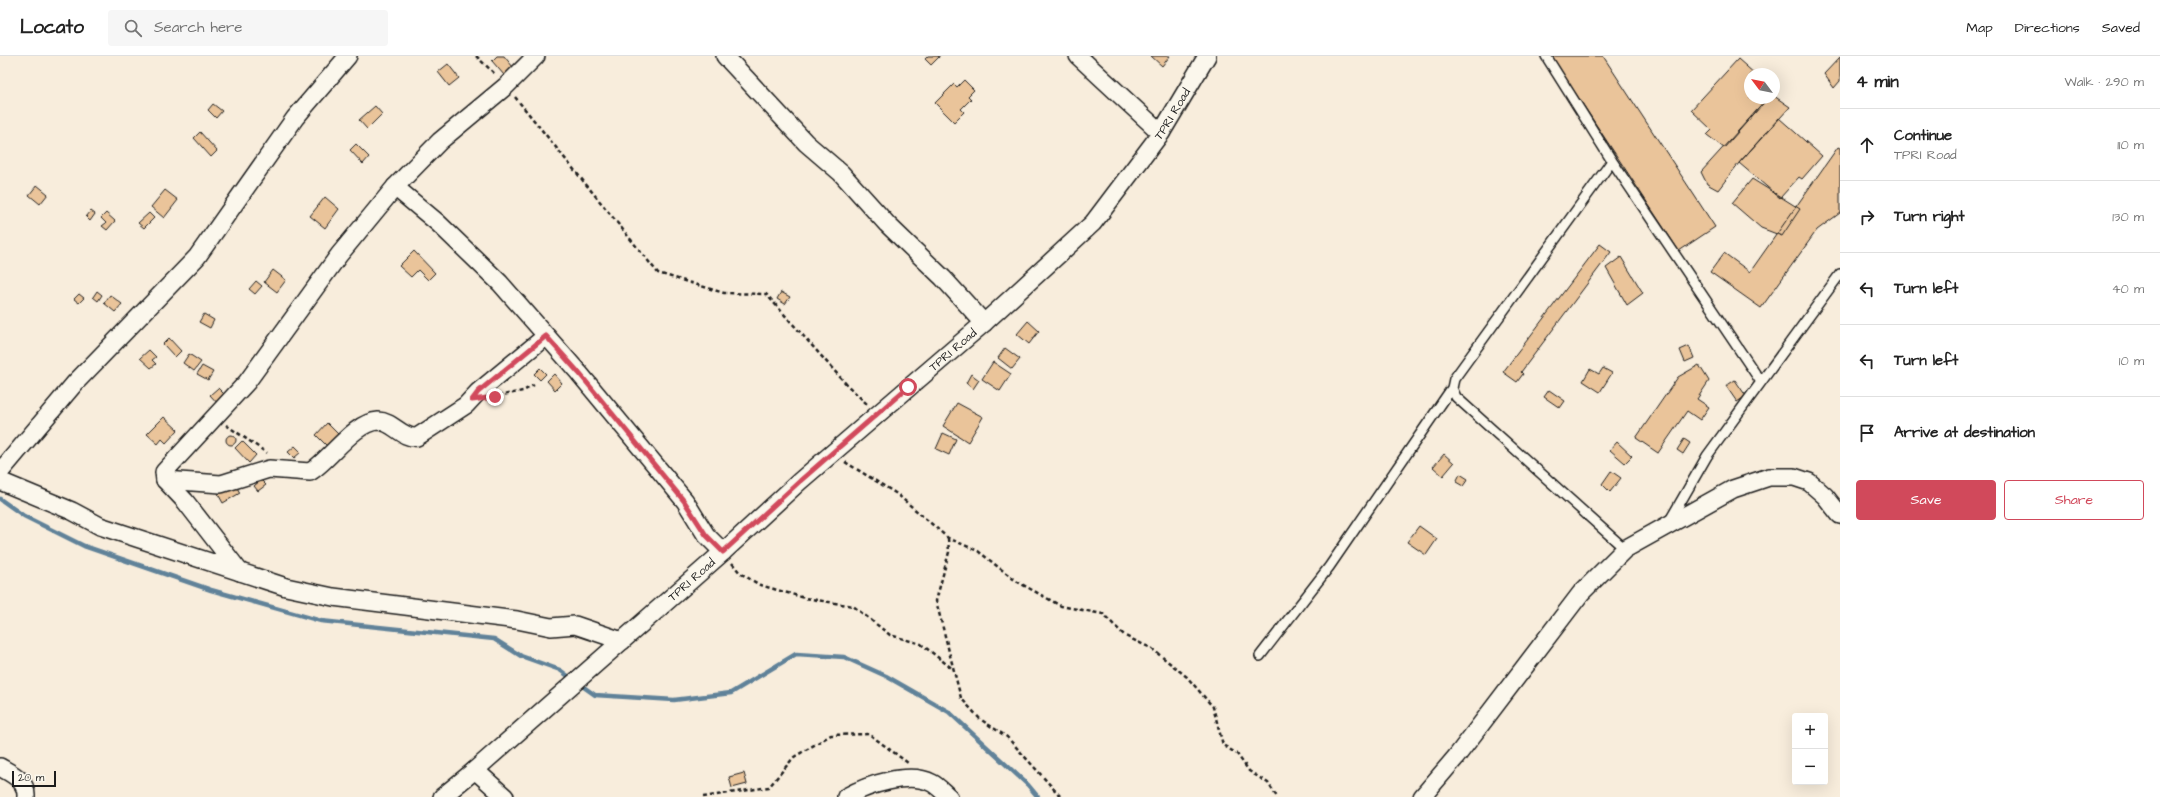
<!DOCTYPE html>
<html lang="en">
<head>
<meta charset="utf-8">
<style>
  body { margin:0; font-family:"Architects Daughter",sans-serif; background:#f6f6f6; color:#222 }
  .controls { position:absolute; right:12px; bottom:12px; display:grid; overflow:hidden; border-radius:4px; box-shadow:0 4px 16px #0002 }
  .controls button { width:36px; height:36px; display:grid; place-items:center; padding:0; border:0; border-bottom:1px solid #e0e0e0; background:#fff; color:#222; font:20px sans-serif }
  .compass { position:absolute; left:1744px; top:12px; width:36px; height:36px; border-radius:50%; background:#fff; box-shadow:0 4px 16px #0002; rotate:302deg }
  .scale { position:absolute; left:12px; bottom:10px; width:44px; box-sizing:border-box; padding-left:4px; border:2px solid #1c1c1c; border-top:0; font-size:11px; line-height:14px; white-space:nowrap; color:#1c1c1c; -webkit-text-stroke:3px #fbf7ec; paint-order:stroke }
  .stop { position:absolute; width:12px; height:12px; margin:-9px; border:3px solid #d1495b; border-radius:50%; background:#fff }
  .stop.end { background:#d1495b; border-color:#fff; box-shadow:0 1px 4px #0008 }
  .list { margin:0; padding:0; list-style:none }
  h2 { display:flex; justify-content:space-between; align-items:center; height:52px; margin:0; padding:0 16px; font-size:17px }
  h2 small { font-size:13px; font-weight:400; color:#767676 }
  .list li { display:grid; grid-template-columns:26px 1fr auto; gap:12px; align-items:center; box-sizing:border-box; height:72px; padding:0 16px; border-top:1px solid #e0e0e0 }
  .list b { display:block; font-size:15px; white-space:nowrap }
  .list p { margin:0; font-size:13px; white-space:nowrap; color:#767676 }
  .list em { font-size:13px; font-style:normal; color:#767676 }
  .actions { display:flex; gap:8px; padding:12px 16px }
  .actions a { flex:1; padding:9px 0; border:1px solid #d1495b; border-radius:4px; text-align:center; font-size:14px; color:#d1495b }
  .actions .main { background:#d1495b; color:#fff }
  .icon { flex:none; width:22px; height:22px; fill:none; stroke:currentColor; stroke-width:2; stroke-linecap:round; stroke-linejoin:round }
  .map { position:relative; flex:none; width:1840px; height:741px; overflow:hidden }
  header { display:flex; align-items:center; gap:24px; box-sizing:border-box; height:56px; padding:0 20px; background:#fff; border-bottom:1px solid #e0e0e0 }
  header strong { font-size:19px }
  nav { display:flex; gap:22px; margin-inline-start:auto; font-size:14px }
  .search { width:280px; height:36px; background:#f6f6f6; display:flex; align-items:center; gap:10px; box-sizing:border-box; padding:0 14px; border-radius:4px; color:#767676; font-size:15px }
  main { display:flex }
  aside { flex:1; background:#fff }
  .map>svg:first-child { display:block }
  .lines { fill:none; stroke-linecap:round; stroke-linejoin:round }
  .stream { stroke:#608299; stroke-width:4.5 }
  .building { fill:#eac49a; stroke:#1c1c1c }
  .service-casing { stroke:#1c1c1c; stroke-width:12 }
  .minor-casing { stroke:#1c1c1c; stroke-width:20 }
  .path { stroke:#1c1c1c; stroke-width:2.5; stroke-dasharray:4 3; stroke-linecap:butt }
  .service { stroke:#fbf7ec; stroke-width:9 }
  .minor { stroke:#fbf7ec; stroke-width:17 }
  .route { stroke:#d1495b; stroke-width:5 }
  .labels { text-anchor:middle; dominant-baseline:central; stroke-width:4; stroke-linejoin:round; paint-order:stroke }
  .street-label { font-size:12px; fill:#1c1c1c; stroke:#fbf7ec }
</style>
</head>
<body>
<header>
<strong>Locato</strong>
<div class="search"><svg class="icon" aria-label="search" viewBox="0 0 24 24"><circle cx="10" cy="10" r="6"/><path d="M15 15l6 6"/></svg>Search here</div>
<nav><a>Map</a><a>Directions</a><a>Saved</a></nav>
</header>
<main>
<div class="map">
<svg width="1840" height="741" viewBox="0 0 1840 741">
  <rect width="100%" height="100%" fill="#f8eddc"/>
  <filter id="ink" filterUnits="userSpaceOnUse"><feTurbulence type="fractalNoise" baseFrequency=".025" numOctaves="2"/><feDisplacementMap in="SourceGraphic" scale="8" xChannelSelector="R" yChannelSelector="G"/><feConvolveMatrix kernelMatrix="1 2 1 2 8 2 1 2 1" color-interpolation-filters="sRGB"/></filter>
  <g filter="url(#ink)">
    <g class="lines">
      <path class="stream" d="M0,443L24,460L84,490L211,534L321,565L494,583L521,600L560,614L572,623
        M578,627L595,639L674,644L731,637L796,598L844,601L886,620L949,656L1028,729L1038,741"/>
    </g>
    <path class="building" d="M497,0H504L513,11L504,19L492,5Z
      M928,0H939V1L931,9L925,3Z
      M1151,0H1170L1162,10Z
      M1551,0H1603L1715,171L1679,195Z
      M1840,1V25L1834,32L1824,18Z
      M1738,3L1755,18H1750V42H1768L1724,92L1707,79L1712,74L1691,54Z
      M448,8L459,22L449,30L438,16Z
      M964,24L974,34L968,40L971,43L961,53L964,56L954,66L935,47L954,28L957,31Z
      M1774,40L1790,51L1739,107L1718,134L1707,128L1701,116L1768,42H1774Z
      M213,48L222,55L216,62L208,54Z
      M375,50L382,58L367,73L359,64Z
      M1779,62L1822,100L1802,123L1799,121L1780,142L1739,107Z
      M200,76L217,95L211,101L194,82Z
      M356,88L369,101L363,108L350,94Z
      M1838,91L1840,92V157L1817,174L1761,252L1710,216L1724,197L1750,216Z
      M1752,123L1800,153L1782,180L1761,172L1732,147Z
      M37,129L48,138L40,148L29,139Z
      M165,134L178,144L164,162L151,151Z
      M325,141L339,153L325,172L310,160Z
      M91,155L95,158L90,165L86,161Z
      M106,157L115,165L107,174L102,170L106,167L101,162Z
      M149,157L154,162L144,172L138,167Z
      M1600,188L1611,196L1521,316L1523,318L1517,326L1503,316Z
      M414,195L435,217L428,224L418,214L411,221L399,210Z
      M1621,201L1643,237L1627,249L1606,212Z
      M273,214L286,224L277,236L264,226Z
      M256,225L262,230L255,238L249,233Z
      M97,235L102,239L98,245L93,241Z
      M781,236L790,241L785,248L777,243Z
      M79,238L84,242L79,247L74,243Z
      M110,239L122,248L115,256L104,247Z
      M204,258L214,264L210,272L199,266Z
      M1028,265L1039,275L1029,288L1017,278Z
      M169,282L181,295L175,301L163,288Z
      M1689,290L1694,302L1685,306L1680,294Z
      M1005,292L1020,303L1012,313L998,302Z
      M149,294L156,301L152,304L156,308L151,312L140,302Z
      M189,298L201,306L194,315L183,307Z
      M993,306L1011,318L1000,335L982,323Z
      M1699,309L1709,325L1697,343L1709,351L1700,364L1687,355L1658,397L1636,382L1678,321Z
      M202,310L213,316L208,324L197,318Z
      M540,312L546,318L540,324L534,318Z
      M1603,312L1612,317L1600,336L1583,325L1590,313L1599,318Z
      M554,318L562,327L555,334L547,325Z
      M971,318L979,324L973,333L966,327Z
      M1735,324L1746,340L1737,346L1726,330Z
      M218,332L228,342L220,350L210,339Z
      M1549,334L1565,345L1560,352L1544,341Z
      M957,347L983,361L968,386L943,370Z
      M164,361L178,374L166,387L162,383L158,388L147,378Z
      M327,367L341,381L330,393L316,379Z
      M943,377L956,383L949,399L936,393Z
      M226 384a5 5 0 1 1 10 0a5 5 0 1 1-10 0Z
      M1684,383L1690,387L1683,398L1677,394Z
      M242,385L256,399L249,407L235,392Z
      M1617,386L1632,400L1625,407L1610,394Z
      M295,390L301,396L294,402L288,396Z
      M1444,398L1454,407L1443,420L1433,411Z
      M1611,415L1621,422L1610,436L1602,428Z
      M1460,418L1468,423L1463,430L1456,426Z
      M261,424L266,429L258,435L254,430Z
      M235,428L240,437L223,447L218,438Z
      M1419,470L1437,483L1426,499L1407,486Z
      M744,717L747,728L732,732L729,721Z"/>
    <g class="lines">
      <g class="service-casing">
        <path id="service" d="M1546,0L1612,105L1761,326
          M1612,105L1454,323L1452,332L1456,341L1625,493
          M1669,466L1707,400L1840,218
          M1260,600L1329,511L1452,332"/>
      </g>
      <g class="minor-casing">
        <g id="minor">
          <path d="M725,0L806,87L841,117L887,168L943,222L984,267"/>
          <path d="M1078,0L1161,77"/>
          <path d="M395,131L438,167L500,227L579,317L685,445L706,479L723,496"/>
          <path d="M0,416L75,327L197,201L295,62L348,0"/>
          <path d="M165,424L221,428L269,413L310,416C330,404 354,366 378,365C393,365 402,383 417,381L466,349L478,336L546,280"/>
          <path d="M0,425L72,455L100,470L286,531L333,541L517,564L551,571L575,569L622,585"/>
          <path d="M240,516L185,445L165,424L164,416L247,326L339,199L395,131L440,85L506,30L536,0"/>
          <path d="M0,711C12,718 27,724 26,741"/>
          <path d="M475,714L505,741"/>
          <path id="s1" d="M442,741L475,714L723,496L800,425L984,267L1093,167L1161,77L1207,0"/>
          <path d="M846,741C867,729 909,715 932,727C938,730 943,736 949,741"/>
          <path d="M1422,741L1456,701L1581,537L1625,493L1733,433L1769,421H1794L1809,426L1825,440L1840,459"/>
        </g>
      </g>
      <path class="path" d="M476,0L496,19
        M515,41L658,217L724,237L766,238L848,330L867,348
        M498,340L523,335L534,329
        M226,369L267,397
        M845,406L897,438L948,482L978,495L1016,525L1061,550L1103,558L1125,580L1151,592L1187,621L1213,651L1223,689L1237,698L1249,715L1268,727L1277,741
        M948,482L949,496L936,545L961,642L980,663L1007,681L1061,741
        M732,507L740,517L760,529L805,542L853,550L890,579L921,588L954,614
        M703,741L769,731L794,701L831,679L869,678L908,707"/>
      <use href="#service" class="service"/>
      <use href="#minor" class="minor"/>
    </g>
  </g>
  <g class="lines" filter="url(#ink)">
    <path class="route" d="M495,341L472,344L478,336L546,280L579,317L684,445L706,479L723,496L800,425L908,331"/>
  </g>
  <g class="labels">
    <g class="street-label">
      <text stroke="none"><textPath href="#s1" startOffset="1003">TPRI Road</textPath></text>
      <text stroke="none"><textPath href="#s1" startOffset="679">TPRI Road</textPath></text>
      <text stroke="none"><textPath href="#s1" startOffset="331">TPRI Road</textPath></text>
    </g>
  </g>
</svg>
<div class="controls">
<button>+</button>
<button>−</button>
</div>
<svg class="compass" viewBox="-18 -18 36 36"><path d="M0-13l5 13h-10z" fill="#e53935"/><path d="M0 13l5-13h-10z" fill="#767676"/></svg>
<div class="scale">20 m</div>
<div class="stop" style="left:908px;top:331px"></div>
<div class="stop end" style="left:495px;top:341px"></div>
</div>
<aside>
<h2>4 min<small>Walk · 290 m</small></h2>
<ul class="list">
<li><svg class="icon" aria-label="ahead" viewBox="0 0 24 24"><path d="M12 20V5M6 11l6-6 6 6"/></svg><div><b>Continue</b><p>TPRI Road</p></div><em>110 m</em></li>
<li><svg class="icon" aria-label="right" viewBox="0 0 24 24"><path d="M7 20v-9h11M14 6l5 5-5 5"/></svg><div><b>Turn right</b></div><em>130 m</em></li>
<li><svg class="icon" aria-label="left" viewBox="0 0 24 24"><path d="M17 20v-9H6M10 6l-5 5 5 5"/></svg><div><b>Turn left</b></div><em>40 m</em></li>
<li><svg class="icon" aria-label="left" viewBox="0 0 24 24"><path d="M17 20v-9H6M10 6l-5 5 5 5"/></svg><div><b>Turn left</b></div><em>10 m</em></li>
<li><svg class="icon" aria-label="arrive" viewBox="0 0 24 24"><path d="M6 21V4h12l-3 4 3 4H6"/></svg><div><b>Arrive at destination</b></div></li>
</ul>
<div class="actions"><a class="main">Save</a><a>Share</a></div>
</aside>
</main>
</body>
</html>
